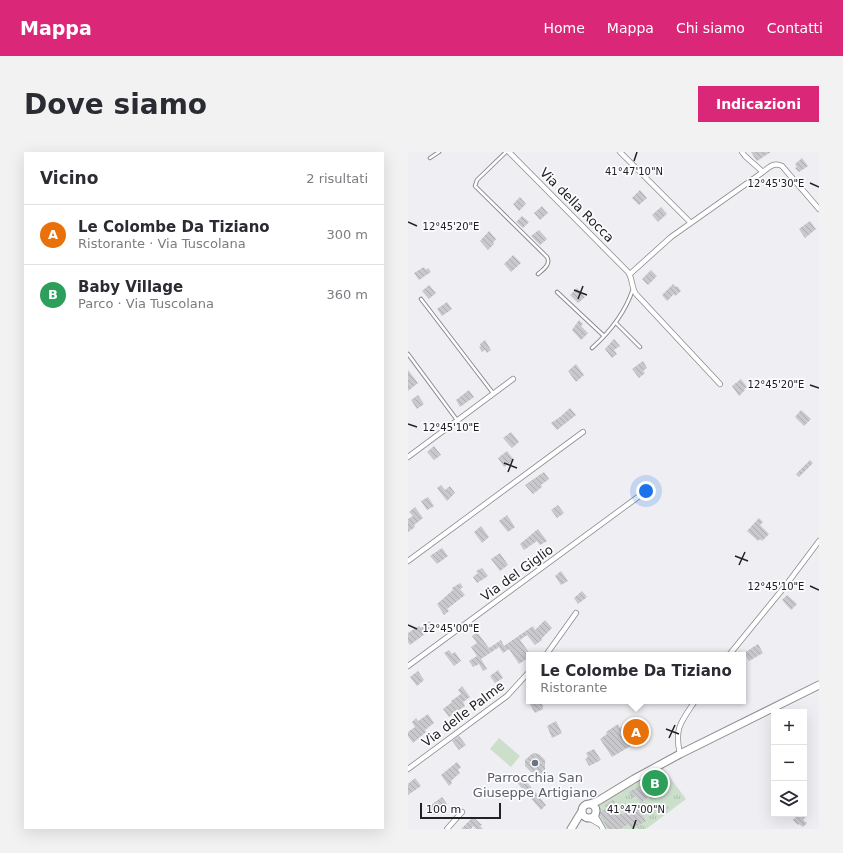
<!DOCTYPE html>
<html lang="it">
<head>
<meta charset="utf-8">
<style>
  body { margin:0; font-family:"DejaVu Sans",sans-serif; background:#f2f2f3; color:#2b2b33 }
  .controls { position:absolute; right:12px; bottom:12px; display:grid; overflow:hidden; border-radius:0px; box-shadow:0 4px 16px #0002 }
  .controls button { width:36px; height:36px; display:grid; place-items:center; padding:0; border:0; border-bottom:1px solid #e1e1e2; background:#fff; color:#2b2b33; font:20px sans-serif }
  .scale { position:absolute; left:12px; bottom:10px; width:81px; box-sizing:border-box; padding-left:4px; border:2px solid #222223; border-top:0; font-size:11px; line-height:14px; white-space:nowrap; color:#222223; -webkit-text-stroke:3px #fcfcff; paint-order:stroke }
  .you { position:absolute; left:238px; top:339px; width:14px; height:14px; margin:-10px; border:3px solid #fff; border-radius:50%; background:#1a73e8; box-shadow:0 0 0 6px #1a73e833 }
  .badge { display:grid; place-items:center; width:26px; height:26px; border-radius:50%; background:#db2777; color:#fff; font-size:13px; font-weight:700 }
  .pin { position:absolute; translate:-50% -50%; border:2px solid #fff; box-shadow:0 1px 4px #0006 }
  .popup { position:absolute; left:118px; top:500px; width:220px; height:52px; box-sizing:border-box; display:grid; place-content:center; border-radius:0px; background:#fff; filter:drop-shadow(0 1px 3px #0005); font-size:13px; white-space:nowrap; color:#7c7c81 }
  .popup b { font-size:15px; color:#2b2b33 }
  .popup::after { content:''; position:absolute; left:50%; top:100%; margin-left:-8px; border:8px solid transparent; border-top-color:#fff }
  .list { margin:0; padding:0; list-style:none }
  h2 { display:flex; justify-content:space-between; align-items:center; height:52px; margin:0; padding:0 16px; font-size:17px }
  h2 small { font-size:13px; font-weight:400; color:#7c7c81 }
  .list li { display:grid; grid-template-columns:26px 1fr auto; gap:12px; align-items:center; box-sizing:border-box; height:60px; padding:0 16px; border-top:1px solid #e1e1e2 }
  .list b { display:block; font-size:15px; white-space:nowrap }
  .list p { margin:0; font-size:13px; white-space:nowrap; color:#7c7c81 }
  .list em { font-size:13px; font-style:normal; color:#7c7c81 }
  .icon { flex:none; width:22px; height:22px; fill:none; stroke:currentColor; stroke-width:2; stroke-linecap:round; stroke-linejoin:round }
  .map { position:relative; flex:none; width:411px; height:677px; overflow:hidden; border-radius:0px }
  header { display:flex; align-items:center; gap:24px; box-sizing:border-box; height:56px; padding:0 20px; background:#db2777; color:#fff }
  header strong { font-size:19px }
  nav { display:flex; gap:22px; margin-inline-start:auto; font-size:14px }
  .intro { display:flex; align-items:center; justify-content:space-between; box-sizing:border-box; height:96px; padding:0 24px }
  h1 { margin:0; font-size:28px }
  .button { padding:10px 18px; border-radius:0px; background:#db2777; color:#fff; font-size:14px; font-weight:700 }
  main { display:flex; gap:24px; padding:0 24px }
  aside { flex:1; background:#fff; border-radius:0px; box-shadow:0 4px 16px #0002 }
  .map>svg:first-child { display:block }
  .park { fill:url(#park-tufts) }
  .pitch { fill:#cbdfcb }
  .building { fill:url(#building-back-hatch) }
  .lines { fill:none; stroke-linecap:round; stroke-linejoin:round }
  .service-casing { stroke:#8b8b8e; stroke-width:4.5 }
  .minor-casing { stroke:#8b8b8e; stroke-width:6 }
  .secondary-casing { stroke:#8b8b8e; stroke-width:9 }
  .service { stroke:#fff; stroke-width:2.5 }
  .minor { stroke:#fff; stroke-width:4.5 }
  .secondary { stroke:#fff; stroke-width:7 }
  .ticks { fill:none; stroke:#222223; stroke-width:1.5 }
  .worship-dot { fill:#6b7280; stroke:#fcfcff; stroke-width:1.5 }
  .labels { text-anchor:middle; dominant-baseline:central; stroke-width:3.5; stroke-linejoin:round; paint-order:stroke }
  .street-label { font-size:13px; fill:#222223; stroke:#fcfcff }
  .worship-label { font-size:13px; fill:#5b616d; stroke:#fcfcff }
  .ticks-label { font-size:10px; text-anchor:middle; fill:#222223; stroke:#fcfcff; stroke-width:3.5; stroke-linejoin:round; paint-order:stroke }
</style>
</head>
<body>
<header>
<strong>Mappa</strong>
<nav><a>Home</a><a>Mappa</a><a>Chi siamo</a><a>Contatti</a></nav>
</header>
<div class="intro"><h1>Dove siamo</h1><a class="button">Indicazioni</a></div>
<main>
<aside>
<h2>Vicino<small>2 risultati</small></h2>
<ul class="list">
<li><span class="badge" style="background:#e8710a">A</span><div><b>Le Colombe Da Tiziano</b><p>Ristorante · Via Tuscolana</p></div><em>300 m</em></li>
<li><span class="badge" style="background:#2e9e5b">B</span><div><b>Baby Village</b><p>Parco · Via Tuscolana</p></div><em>360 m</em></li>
</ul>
</aside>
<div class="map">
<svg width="411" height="677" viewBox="0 0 411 677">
  <defs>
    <pattern id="park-tufts" width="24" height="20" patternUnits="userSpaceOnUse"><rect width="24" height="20" fill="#cbdfcb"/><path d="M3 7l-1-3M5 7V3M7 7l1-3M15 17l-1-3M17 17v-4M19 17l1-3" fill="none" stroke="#aebfae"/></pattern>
    <pattern id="building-back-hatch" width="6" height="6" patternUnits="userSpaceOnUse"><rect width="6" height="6" fill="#c9c8cc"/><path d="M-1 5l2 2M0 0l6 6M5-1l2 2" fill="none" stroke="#acacaf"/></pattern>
  </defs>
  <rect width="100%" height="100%" fill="#efeef2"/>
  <path class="park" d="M255,616L278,647L238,677H199L187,658L198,648Z"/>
  <path class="pitch" d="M91,586L112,604L103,615L82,597Z"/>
  <path class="building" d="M343,0H363L349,9Z
    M394,6L400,14L391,20L387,16L389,15L387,12Z
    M232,38L239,46L231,53L224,46Z
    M112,45L118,52L111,59L105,52Z
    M134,54L140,61L132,68L126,61Z
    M253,55L259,62L250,70L244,63Z
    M114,64L121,70L115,76L108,70Z
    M402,69L408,77L397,86L391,77Z
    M131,78L139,87L132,93L123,84Z
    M81,79L88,87L85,91L86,92L80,98L72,89Z
    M105,103L113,111L103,120L96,112Z
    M16,115L18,118L20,116L23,120L11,128L6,121Z
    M243,118L249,124L240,133L234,127Z
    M265,132L267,135L269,134L273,139L267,144L266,142L259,149L254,143Z
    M21,133L28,141L21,147L14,139Z
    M169,136L177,145L170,151L162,143Z
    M39,150L44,157L34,164L29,157Z
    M171,168L175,172L173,174L180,181L173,188L164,178Z
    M206,187L212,194L206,198L209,202L204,206L197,197Z
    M77,188L83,198L79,201L77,198L74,200L71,195L73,194L72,192Z
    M235,209L239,216L235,219L237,221L231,226L224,217Z
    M168,212L176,223L168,230L160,219Z
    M0,218L10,231L0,239Z
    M333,227L339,235L336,237L337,238L331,244L324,234Z
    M61,238L66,245L52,255L48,248Z
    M10,243L16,252L9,257L3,248Z
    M162,256L168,263L149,278L143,271L152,265Z
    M393,258L403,267L396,274L387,265Z
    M103,280L111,290L104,296L95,286Z
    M26,294L33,303L26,308L19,300Z
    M99,299L106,308L96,315L90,306Z
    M402,308L405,311L391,325L388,322Z
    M136,320L141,327L133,333L134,335L125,342L117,333Z
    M33,333L37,338L42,334L47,341L39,349L29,336Z
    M20,345L26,354L19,358L13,349Z
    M150,353L156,361L149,366L143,358Z
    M7,355L15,366L6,373L7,375L0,380V367L5,364L1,360Z
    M99,363L107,375L100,380L91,369Z
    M351,366L355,370L352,373L361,382L354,389L352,387L350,389L339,379Z
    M73,374L81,385L74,391L66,380Z
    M130,377L139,389L132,393L129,389L116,398L112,392Z
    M34,396L40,404L29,412L22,404Z
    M92,401L100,413L92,419L83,407Z
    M74,416L80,424L69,431L65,425L70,421L68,419Z
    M153,419L160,429L153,433L147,424Z
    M52,431L55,435L52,437L57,443L39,457L41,459L36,463L29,452L45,438L44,436Z
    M174,439L179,445L170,452L166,446Z
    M379,443L389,452L383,458L374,448Z
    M137,468L144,476L133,487L134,488L127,493L119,483L112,488L123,503H121V505L111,512L101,497L95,501L91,495L73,507L79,517L75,519L71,512L65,515L61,509L69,504L63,495L69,491L64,484L69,480L81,496L93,488L96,494L125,474L127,478Z
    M22,469L27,477L22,481L21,479L2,493L0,490V481L11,474L13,476Z
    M350,492L355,501L341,509L336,501Z
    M41,498L44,502L47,500L53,509L46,514L36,501Z
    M90,518L95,526L87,531L82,524Z
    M10,519L16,528L9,534L2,525Z
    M54,534L62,545L55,550L57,554L41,565L35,557L44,550L43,549L53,542L50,538Z
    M120,549H134L135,557L127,561Z
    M20,562L26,571L17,578L18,580L5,591L0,584V580L7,575L4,570L8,566L10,569Z
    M148,569L154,581L144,586L139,574Z
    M210,572L212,576L215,574L226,592L204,605L192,587L199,582L198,580Z
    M51,584L58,593L51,598L44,589Z
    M186,597L193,608L181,614L177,607L180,605L178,601Z
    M125,601L131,602L137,608V618L140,621L135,625L132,622L123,620L117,614V608Z
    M49,610L53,615L50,618L52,621L43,629L44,631L41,634L33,623Z
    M113,623L138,653L133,658L107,628Z
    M7,626L13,634L0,643V632Z
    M237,631L244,642L233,651L228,644L224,646L221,640Z
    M34,645L39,652L25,663L19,656Z
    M205,648L214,663L236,650L240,658L234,662L238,669L224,677L220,672L212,677H200L191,661L199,656L197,653Z
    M390,662H393L397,666L395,668L399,671L395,675L391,672L390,673L385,668Z
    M65,665L74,673L72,674L75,677H68L65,674L63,677H53Z"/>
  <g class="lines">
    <g class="service-casing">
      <path id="service" d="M98,0L69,28L67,34L139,105C143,112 136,117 130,122
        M22,6L31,0
        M149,140L196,184
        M13,147L85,241
        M208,171L232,195
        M184,196C203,179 217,161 225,137
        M0,202L49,268"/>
    </g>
    <g class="minor-casing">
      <path id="minor" d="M101,0L220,120C225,127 223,135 228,142L312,232
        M212,0L283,71
        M334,0L337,4L355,20C361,15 366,10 374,14L411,57
        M222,122L263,85L355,20
        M0,305L105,227
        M0,409L175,280
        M138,503L168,461
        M321,503L378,433L411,389
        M0,514L230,345
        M272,602C266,576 273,570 287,549
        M0,617L99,544L121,520
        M187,663L195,677
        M181,666L191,672
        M39,677L54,660"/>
    </g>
    <g class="secondary-casing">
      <path id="secondary" d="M182,652L190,649L226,627L272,602L411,533
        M174 659a7 7 0 1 1 14 0a7 7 0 1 1-14 0Z
        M163,677L174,659"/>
    </g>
    <use href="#service" class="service"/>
    <use href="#minor" class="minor"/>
    <use href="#secondary" class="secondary"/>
  </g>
  <path class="ticks" d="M226,9L229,0M402,31L411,35M0,70L9,74M166,138L179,143M170,147L175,134M402,233L411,236M0,272L9,275M96,311L109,316M100,320L105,307M327,404L340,409M331,413L337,400M402,434L411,438M0,473L9,477M258,577L271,582M261,586L267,573M225,677L228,668"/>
  <circle class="worship-dot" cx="127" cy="611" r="4"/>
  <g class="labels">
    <g class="street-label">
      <text transform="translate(169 53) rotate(45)">Via della Rocca</text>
      <text transform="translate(109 421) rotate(-36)">Via del Giglio</text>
      <text transform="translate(55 562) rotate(-37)">Via delle Palme</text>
    </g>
    <g class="worship-label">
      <text x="127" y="625">Parrocchia San<tspan x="127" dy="15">Giuseppe Artigiano</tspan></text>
    </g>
  </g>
  <g class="ticks-label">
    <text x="226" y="23">41°47'10"N</text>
    <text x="368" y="35">12°45'30"E</text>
    <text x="43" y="78">12°45'20"E</text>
    <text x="368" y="236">12°45'20"E</text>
    <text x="43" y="279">12°45'10"E</text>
    <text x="368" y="438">12°45'10"E</text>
    <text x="43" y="480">12°45'00"E</text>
    <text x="228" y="661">41°47'00"N</text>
  </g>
</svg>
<div class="controls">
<button>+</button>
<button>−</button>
<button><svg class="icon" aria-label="layers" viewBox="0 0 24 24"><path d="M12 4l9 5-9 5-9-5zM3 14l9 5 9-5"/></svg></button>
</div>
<div class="scale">100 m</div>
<div class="you"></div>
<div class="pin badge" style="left:228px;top:580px;background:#e8710a">A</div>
<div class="popup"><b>Le Colombe Da Tiziano</b>Ristorante</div>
<div class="pin badge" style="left:247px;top:631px;background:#2e9e5b">B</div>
</div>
</main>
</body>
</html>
